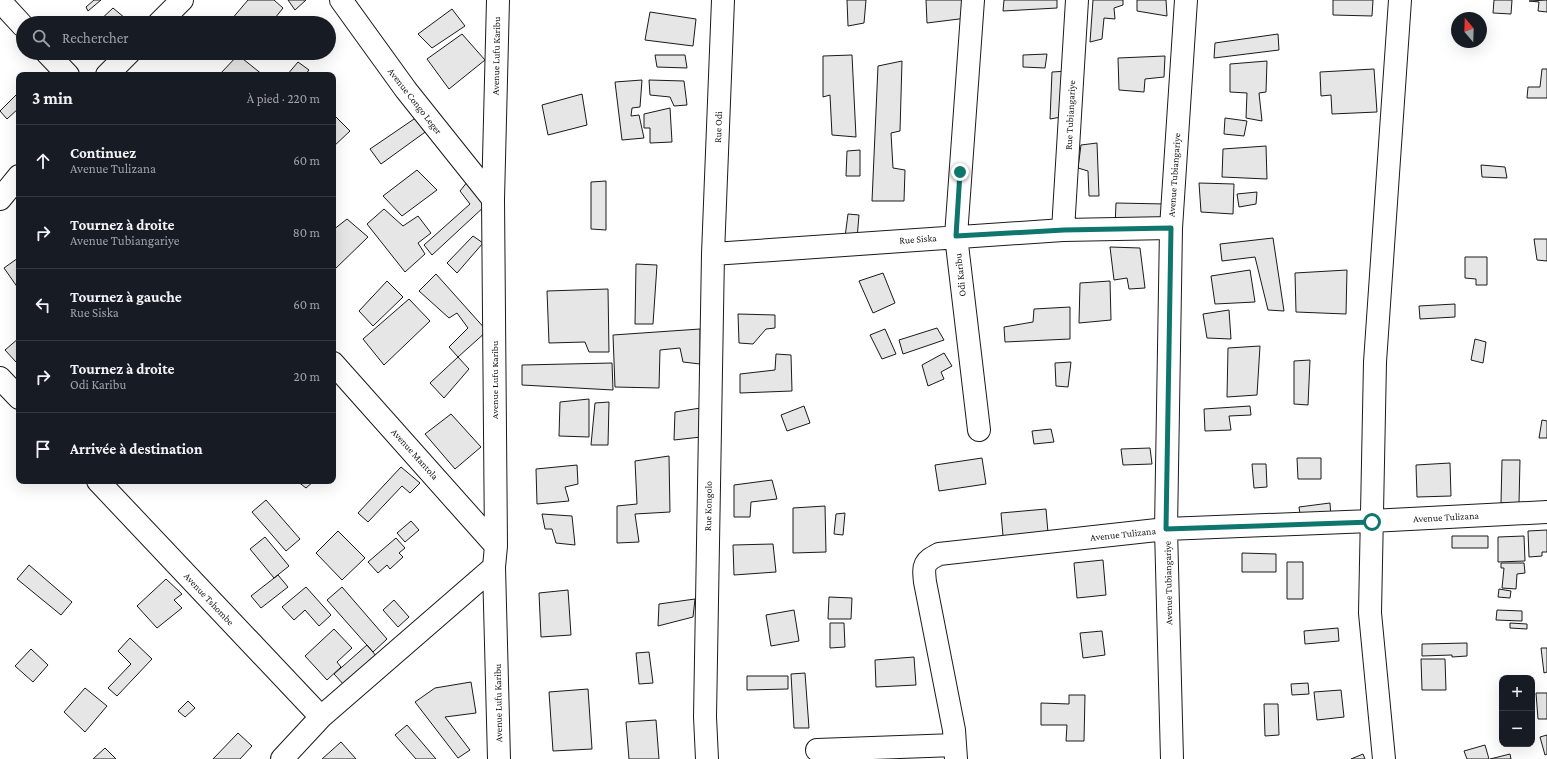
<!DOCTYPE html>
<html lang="fr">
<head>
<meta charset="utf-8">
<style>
  body { margin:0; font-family:"Crimson Pro",serif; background:#242831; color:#f1f3f6 }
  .controls { position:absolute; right:12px; bottom:12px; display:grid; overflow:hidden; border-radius:8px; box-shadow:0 4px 16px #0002 }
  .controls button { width:36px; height:36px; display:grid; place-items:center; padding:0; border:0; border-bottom:1px solid #363941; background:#171b24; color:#f1f3f6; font:20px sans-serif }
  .compass { position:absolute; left:1451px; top:12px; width:36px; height:36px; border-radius:50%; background:#171b24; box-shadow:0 4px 16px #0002; rotate:341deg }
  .stop { position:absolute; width:12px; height:12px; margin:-9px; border:3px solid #0f766e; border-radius:50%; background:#fff }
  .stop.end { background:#0f766e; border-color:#fff; box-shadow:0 1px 4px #0008 }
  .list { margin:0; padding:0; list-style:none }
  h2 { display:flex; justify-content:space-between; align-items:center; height:52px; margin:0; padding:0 16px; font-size:17px }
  h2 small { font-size:13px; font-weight:400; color:#9ea1a6 }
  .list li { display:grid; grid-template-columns:26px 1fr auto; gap:12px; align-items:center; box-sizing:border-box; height:72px; padding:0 16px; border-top:1px solid #363941 }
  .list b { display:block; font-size:15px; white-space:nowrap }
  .list p { margin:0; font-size:13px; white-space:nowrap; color:#9ea1a6 }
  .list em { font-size:13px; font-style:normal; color:#9ea1a6 }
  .icon { flex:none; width:22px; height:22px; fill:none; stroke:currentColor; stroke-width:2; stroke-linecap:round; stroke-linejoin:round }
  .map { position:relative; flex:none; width:1547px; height:759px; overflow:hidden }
  .search { position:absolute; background:#171b24; box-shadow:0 4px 16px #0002; left:16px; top:16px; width:320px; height:44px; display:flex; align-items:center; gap:10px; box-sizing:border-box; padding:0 14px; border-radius:22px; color:#9ea1a6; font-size:15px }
  .panel { position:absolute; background:#171b24; box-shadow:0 4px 16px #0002; left:16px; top:72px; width:320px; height:412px; border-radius:8px }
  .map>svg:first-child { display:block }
  .building { fill:#e6e6e6; stroke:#1a1a1a }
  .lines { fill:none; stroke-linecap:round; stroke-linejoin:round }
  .street-casing { stroke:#1a1a1a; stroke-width:24 }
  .street { stroke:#fff; stroke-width:22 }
  .route { stroke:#0f766e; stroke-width:5 }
  .labels { text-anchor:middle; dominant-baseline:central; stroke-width:3; stroke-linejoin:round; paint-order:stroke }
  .street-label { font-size:10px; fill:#1a1a1a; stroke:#fff }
</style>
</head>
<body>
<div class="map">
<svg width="1547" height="759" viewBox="0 0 1547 759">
  <rect width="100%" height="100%" fill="#fff"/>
  <path class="building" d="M94,0H101L88,11L86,7Z
    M248,0H274L283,8L271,23H235L231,20Z
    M288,0H306L295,10Z
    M847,0H866L864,23L848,26Z
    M926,0H965L967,18L927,23Z
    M1004,0H1057V8L1003,11Z
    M1093,0H1123V5L1114,8L1115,19L1104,18L1102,39L1090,42Z
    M1137,0H1166L1167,16L1137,11Z
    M1333,0H1373L1372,16L1333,15Z
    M1494,0H1512L1511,14L1493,13Z
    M1547,0V12L1538,11L1539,2L1529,1Z
    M113,8L131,23H97Z
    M452,9L465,26L432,48L418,34Z
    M650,12L696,19L693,46L645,40Z
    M462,34L485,60L449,89L427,59Z
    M1278,34L1279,50L1214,58L1215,43Z
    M1047,54L1045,68L1023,67V55Z
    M238,55L263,75H223L220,74Z
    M655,55H685L687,68L657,67Z
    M852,55L856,137L832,135L830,95L823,97V56Z
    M1165,56L1164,77L1145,79L1144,92L1119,90L1118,58Z
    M902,61L900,131L891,133L893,168L905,170L904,201H872L878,66Z
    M1267,61L1266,92L1259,93L1262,121L1246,118L1247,93L1230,92V64Z
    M298,62L309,70L305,75H287Z
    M1374,69L1377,112L1332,114L1331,95L1321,96L1320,72Z
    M1542,69H1547V98H1527L1528,87H1540Z
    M1068,71L1067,116L1050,119L1052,72Z
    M642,80L640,107L632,108L631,116L639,115L644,138L622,140L615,82Z
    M649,80L684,81L687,105L674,106L670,97L650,95Z
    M582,94L587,125L548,135L542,105Z
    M16,95L19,98V108L7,119L0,111Z
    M670,108L672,142L650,143V128H644V114Z
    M333,114L350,131L333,147Z
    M417,117L428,130L381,164L370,149Z
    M1225,118L1247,121L1244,136L1224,134Z
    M1097,143L1099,196H1089L1088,171L1078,168L1081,145Z
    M1266,146L1267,179L1222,177L1223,149Z
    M860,150V176H846L847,151Z
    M1481,165L1505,167L1507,178L1482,177Z
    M417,170L437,190L402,216L383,196Z
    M468,181L486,205L432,255L424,245L470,204L460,191Z
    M606,181V230L591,229V182Z
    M1199,183L1234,184L1233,214L1201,212Z
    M1257,192L1256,204L1239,207L1237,194Z
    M1116,203L1166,204L1164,226H1115Z
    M384,209L403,226L418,216L431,233L418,243L425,254L405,272L367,224Z
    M848,214L859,215L857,239L845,237Z
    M347,219L368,237L333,271V230Z
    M473,236L483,243L457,273L447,263Z
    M1273,238L1284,311L1268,310L1255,257L1222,261L1220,244Z
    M1534,239H1547V261L1537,260Z
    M1110,247L1140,248L1145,288L1129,289L1127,278L1114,280Z
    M1465,257H1487V285H1476V279L1465,278Z
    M18,258L19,260L18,288L4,268Z
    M636,264L657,265L653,324H635Z
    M1250,270L1255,302L1215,304L1211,276Z
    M1347,270L1346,314L1296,312L1295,273Z
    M883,273L895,303L873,313L859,281Z
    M436,274L487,331L458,357L449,347L468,328L457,313L449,318L419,291Z
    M387,281L403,297L373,326L359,311Z
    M1110,281L1111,320L1079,323L1080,283Z
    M608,289L609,352H589L585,342L549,343L547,291Z
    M409,299L430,321L384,365L363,339Z
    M1455,304V317L1420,319L1419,306Z
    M1070,307V339L1005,342L1004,327L1033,322L1034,309Z
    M1229,310L1231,339L1207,338L1203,314Z
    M738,314L775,315V328L766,329L753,344L739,343Z
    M937,328L944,340L903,354L899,340Z
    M700,329V364L683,362L680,348L660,350L659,388L615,387L613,335Z
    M885,329L896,354L882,359L870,335Z
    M19,338V359L16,362L5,350Z
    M1475,339L1486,342L1483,363L1471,360Z
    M1260,346L1257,395L1227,397L1228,348Z
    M944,353L952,366L941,372L944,379L928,386L922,365Z
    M776,354L791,355L792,391L740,393V374L775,370Z
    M458,357L469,369L444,398L430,383Z
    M1310,360L1308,405L1294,404V361Z
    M1071,362L1068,387L1056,386L1055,363Z
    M612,363L613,390L522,385V365Z
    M589,399V437L559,436L560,402Z
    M609,402L608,445H591L595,403Z
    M804,406L810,423L787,431L781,415Z
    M1250,406L1251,415L1229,416L1231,430L1205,431L1204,409Z
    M707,407L701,437L674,440L675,412Z
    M451,414L481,447L455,469L425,434Z
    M1542,420L1547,421V438H1539Z
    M1051,429L1054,442L1034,444L1032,431Z
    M1150,448L1152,464L1123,465L1121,449Z
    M669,456L670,512L635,514L639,542L617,543V506L637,504L635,461Z
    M982,458L986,484L939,491L935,465Z
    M1297,458H1321V479H1298Z
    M1502,460H1520L1519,503H1501Z
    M1450,463L1451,496L1417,497L1416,465Z
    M1252,464H1266L1267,487L1254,488Z
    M577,465L578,484L565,487L569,501L537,504L536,469Z
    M401,467L420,483L410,493L402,486L368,522L358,513Z
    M772,480L777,499L751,502L750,517H734V485Z
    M297,481H314L306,488Z
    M266,500L300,539L286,551L252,512Z
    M1330,503L1331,518L1301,521L1299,507Z
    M825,506L826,552L793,553V508Z
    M1046,509L1048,533L1003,536L1001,513Z
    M845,513L843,535L834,534L836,514Z
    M542,514L572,516L575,545L556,543L552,529H545Z
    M411,521L419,530L405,542L397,533Z
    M1547,530V552H1542V556L1529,557L1528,531Z
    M338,531L365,558L342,580L316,553Z
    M1452,536H1488V548H1452Z
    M1524,536L1525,561L1498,562V537Z
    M265,537L289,566L274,578L250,549Z
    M396,538L405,548L399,553L403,557L390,569L387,565L378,573L368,562Z
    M773,544L776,572L734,575L733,545Z
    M1242,553L1276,554V572H1242Z
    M1103,560L1106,595L1077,598L1074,563Z
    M1287,562H1303V599H1287Z
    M1501,563H1524L1525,573L1517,574L1516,589L1502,588L1504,568H1501Z
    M29,565L72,602L61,615L17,579Z
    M278,575L288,587L261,608L251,596Z
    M166,579L182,594L174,600L182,608L157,628L137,606Z
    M306,587L331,615L319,626L305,610L294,620L282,607Z
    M342,587L387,639L373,652L327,600Z
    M1499,589L1511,591L1510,598L1498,597Z
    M568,590L571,635L541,637L539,593Z
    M829,597L852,598L851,619H828Z
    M695,599L693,617L658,626L659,604Z
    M394,600L409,617L398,627L383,610Z
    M794,610L799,641L771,646L766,615Z
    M1497,610L1522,611V621L1496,620Z
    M830,623H844L845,647L830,648Z
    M1510,623L1527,624V629L1510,628Z
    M1338,628L1339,641L1305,644L1304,631Z
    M334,629L352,648L337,662L341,667L327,680L305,656Z
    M1102,631L1105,655L1083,658L1080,633Z
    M130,638L152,659L117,696L108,688L131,664L118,651Z
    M1467,643V656L1452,657V655L1422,656V644Z
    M367,645L377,657L345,686L334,674Z
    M1541,648H1547V672L1544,673Z
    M31,649L48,665L33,682L15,666Z
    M649,652L653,683L639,684L636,653Z
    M914,657L916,685L876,687L875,660Z
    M1421,659H1445L1446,690H1422Z
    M805,673L809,728H794L791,674Z
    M747,676H788V689L747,690Z
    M471,682L476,713L445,717L470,750L458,758L415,702L435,688Z
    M1308,683L1309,694L1292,695L1291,684Z
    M85,688L107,706L85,732L64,712Z
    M588,689L592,749L553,751L549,692Z
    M1341,690L1344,717L1317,720L1314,692Z
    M1536,693H1547V719H1538Z
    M1069,695H1085L1084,741H1066L1067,725H1041V703L1069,704Z
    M188,701L195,708L185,717L178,711Z
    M1264,704H1278L1279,735L1265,736Z
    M656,720L659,759H629L626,722Z
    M407,725L436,759H416L395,735Z
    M238,733L252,746L240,759H213Z
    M1547,735V754L1545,755L1540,737Z
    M341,742L356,759H322Z
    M1485,745L1489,759H1467L1464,751Z
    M105,748L116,759H93Z
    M1363,754L1365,759H1351Z
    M1510,754L1511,759H1490Z"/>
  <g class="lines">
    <g class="street-casing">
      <path id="street" d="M341,0L406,90L493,199
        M498,0L493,199L496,546L494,567L499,759
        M973,0L956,236L979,430
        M0,1L23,26
        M159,23L182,0
        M47,53L68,75
        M107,75L129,53
        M0,199L19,176
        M1063,230L1077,0
        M713,254L1063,230L1171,228
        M333,363L496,546
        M0,378L19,398
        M98,481L321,717
        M817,750L955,745
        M282,759L321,717L494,567
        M707,759L705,717L713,254L723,0
        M956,759L954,730L925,582C923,564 924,562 939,554L1166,529L1371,521L1547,512
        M1172,759L1166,529L1171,228L1186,0
        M1384,759L1370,613L1375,362L1400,0"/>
    </g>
    <use href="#street" class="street"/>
  </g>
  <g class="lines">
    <path class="route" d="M960,172L956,236L1064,230L1171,228L1166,529L1372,522"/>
  </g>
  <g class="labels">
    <g class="street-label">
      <text transform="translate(496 56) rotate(-89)">Avenue Lufu Karibu</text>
      <text transform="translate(415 101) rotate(52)">Avenue Congo Leger</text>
      <text transform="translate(1070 115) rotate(-87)">Rue Tubiangariye</text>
      <text transform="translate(718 127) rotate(-88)">Rue Odi</text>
      <text transform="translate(1174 175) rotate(-86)">Avenue Tubiangariye</text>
      <text transform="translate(918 239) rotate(-4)">Rue Siska</text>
      <text transform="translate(960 275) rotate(-96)">Odi Karibu</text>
      <text transform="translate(494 380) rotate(-90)">Avenue Lufu Karibu</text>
      <text transform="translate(415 454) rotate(48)">Avenue Mantola</text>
      <text transform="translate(708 506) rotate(-89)">Rue Kongolo</text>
      <text transform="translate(1446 517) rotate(-3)">Avenue Tulizana</text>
      <text transform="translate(1123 534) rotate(-6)">Avenue Tulizana</text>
      <text transform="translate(1168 583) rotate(-91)">Avenue Tubiangariye</text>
      <text transform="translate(209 599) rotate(47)">Avenue Tshombe</text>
      <text transform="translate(498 703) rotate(-91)">Avenue Lufu Karibu</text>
    </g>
  </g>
</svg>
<div class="controls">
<button>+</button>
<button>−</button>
</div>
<svg class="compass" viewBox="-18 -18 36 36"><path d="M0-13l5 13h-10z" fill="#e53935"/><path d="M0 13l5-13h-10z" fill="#9ea1a6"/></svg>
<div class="stop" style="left:1372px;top:522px"></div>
<div class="stop end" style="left:960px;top:172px"></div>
<div class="search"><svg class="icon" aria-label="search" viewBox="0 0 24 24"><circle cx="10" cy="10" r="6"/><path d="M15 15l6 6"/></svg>Rechercher</div>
<section class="panel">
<h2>3 min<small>À pied · 220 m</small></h2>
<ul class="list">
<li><svg class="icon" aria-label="ahead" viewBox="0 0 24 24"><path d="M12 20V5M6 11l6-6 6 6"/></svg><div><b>Continuez</b><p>Avenue Tulizana</p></div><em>60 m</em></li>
<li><svg class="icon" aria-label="right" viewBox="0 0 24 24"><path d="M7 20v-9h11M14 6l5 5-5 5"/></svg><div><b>Tournez à droite</b><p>Avenue Tubiangariye</p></div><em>80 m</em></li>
<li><svg class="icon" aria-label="left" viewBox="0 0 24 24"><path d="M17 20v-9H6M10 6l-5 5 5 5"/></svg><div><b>Tournez à gauche</b><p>Rue Siska</p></div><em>60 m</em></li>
<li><svg class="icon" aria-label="right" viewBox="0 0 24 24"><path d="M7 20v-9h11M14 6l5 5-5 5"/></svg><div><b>Tournez à droite</b><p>Odi Karibu</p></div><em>20 m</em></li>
<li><svg class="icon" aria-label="arrive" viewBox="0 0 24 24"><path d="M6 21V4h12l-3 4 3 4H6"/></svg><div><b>Arrivée à destination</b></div></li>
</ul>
</section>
</div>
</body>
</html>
